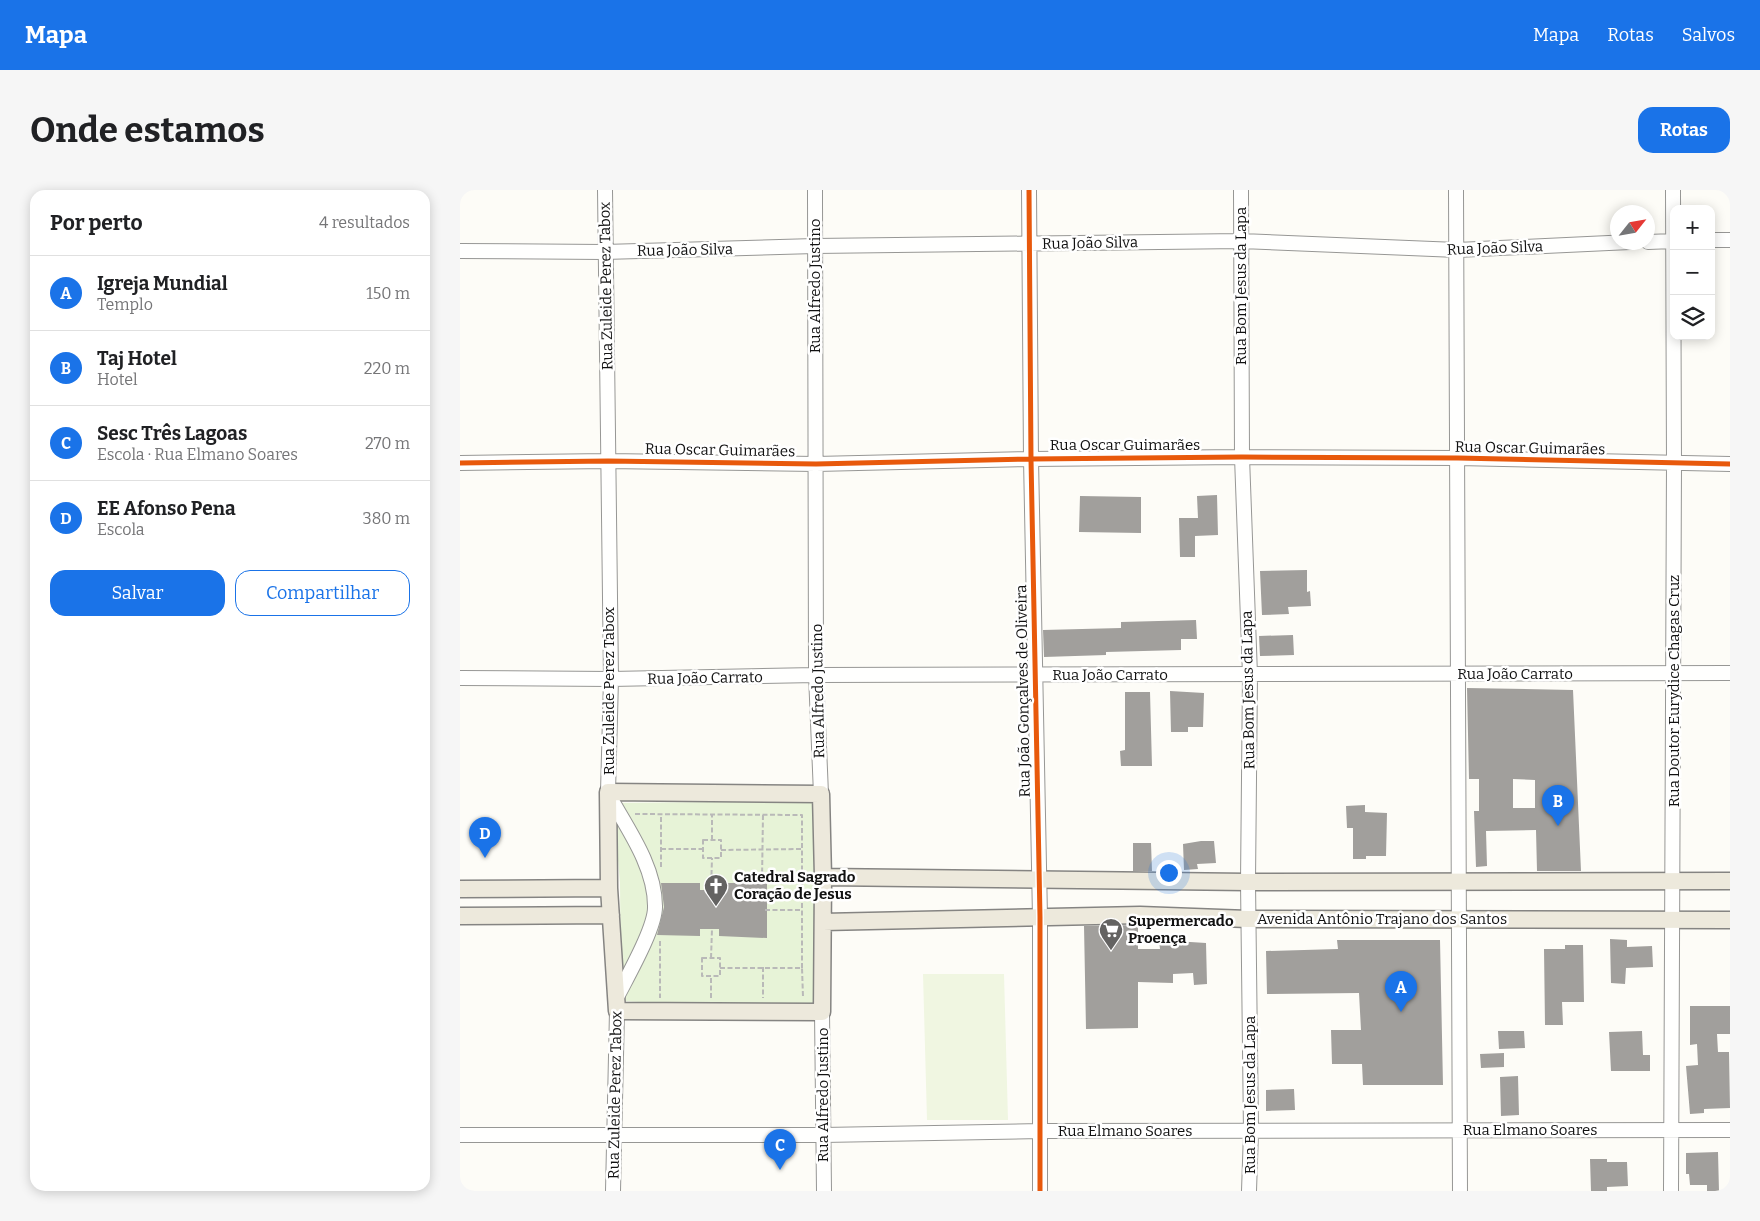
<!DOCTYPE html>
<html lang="pt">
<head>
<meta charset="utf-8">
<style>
  body { margin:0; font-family:Bitter,serif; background:#f6f6f6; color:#202124 }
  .controls { position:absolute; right:15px; top:15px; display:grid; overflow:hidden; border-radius:10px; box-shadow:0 2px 12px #0003 }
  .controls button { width:45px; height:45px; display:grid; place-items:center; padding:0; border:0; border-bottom:1px solid #e0e0e0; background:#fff; color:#202124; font:25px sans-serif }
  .compass { position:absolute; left:1150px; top:15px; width:45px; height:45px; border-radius:50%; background:#fff; box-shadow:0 2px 12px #0003; rotate:59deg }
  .you { position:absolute; left:708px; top:682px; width:18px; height:18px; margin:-12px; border:4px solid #fff; border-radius:50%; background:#1a73e8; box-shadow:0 0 0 8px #1a73e833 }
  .badge { display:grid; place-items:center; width:32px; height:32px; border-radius:50%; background:#1a73e8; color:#fff; font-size:16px; font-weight:700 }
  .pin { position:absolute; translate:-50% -41px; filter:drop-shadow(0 1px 2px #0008) }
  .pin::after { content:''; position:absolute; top:26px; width:18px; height:15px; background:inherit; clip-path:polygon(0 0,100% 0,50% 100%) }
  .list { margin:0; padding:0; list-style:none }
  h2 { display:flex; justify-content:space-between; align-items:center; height:65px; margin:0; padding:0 20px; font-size:21px }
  h2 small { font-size:16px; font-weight:400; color:#757577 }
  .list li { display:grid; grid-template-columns:32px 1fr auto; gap:15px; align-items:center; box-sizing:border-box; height:75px; padding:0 20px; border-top:1px solid #e0e0e0 }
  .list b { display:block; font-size:19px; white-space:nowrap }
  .list p { margin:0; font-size:16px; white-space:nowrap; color:#757577 }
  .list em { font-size:16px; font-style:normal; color:#757577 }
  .actions { display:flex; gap:10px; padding:15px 20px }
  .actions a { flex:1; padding:11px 0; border:1px solid #1a73e8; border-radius:15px; text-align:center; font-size:18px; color:#1a73e8 }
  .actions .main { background:#1a73e8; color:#fff }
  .icon { flex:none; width:28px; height:28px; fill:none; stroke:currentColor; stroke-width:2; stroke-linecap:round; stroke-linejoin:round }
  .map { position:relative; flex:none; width:1270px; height:1001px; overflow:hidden; border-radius:15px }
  header { display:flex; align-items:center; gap:30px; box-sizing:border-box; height:70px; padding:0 25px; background:#1a73e8; color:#fff }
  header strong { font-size:24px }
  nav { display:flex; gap:28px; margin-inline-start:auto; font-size:18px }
  .intro { display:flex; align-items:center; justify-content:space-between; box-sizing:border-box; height:120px; padding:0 30px }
  h1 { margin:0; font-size:35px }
  .button { padding:12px 22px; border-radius:15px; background:#1a73e8; color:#fff; font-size:18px; font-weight:700 }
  main { display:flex; gap:30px; padding:0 30px }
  aside { flex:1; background:#fff; border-radius:15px; box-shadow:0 2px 12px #0003 }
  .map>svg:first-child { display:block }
  .green { fill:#e7f3d7 }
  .pitch { fill:#f0f6e1 }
  .building { fill:#a19f9c; fill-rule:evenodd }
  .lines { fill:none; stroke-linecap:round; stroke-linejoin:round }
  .minor-casing { stroke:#979795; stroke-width:16 }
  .major-casing { stroke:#858482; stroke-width:19 }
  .path { stroke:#b9b9b8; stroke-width:2; stroke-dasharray:5 2.5; stroke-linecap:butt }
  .minor { stroke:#fffffe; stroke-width:14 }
  .major { stroke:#ede9dc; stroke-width:16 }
  .cycleway-casing { stroke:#fff; stroke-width:8 }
  .cycleway { stroke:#e8590c; stroke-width:5 }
  .labels { text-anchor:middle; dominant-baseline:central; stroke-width:5; stroke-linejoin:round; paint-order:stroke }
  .street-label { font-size:15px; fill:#111; stroke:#fff }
  .poi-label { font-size:15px; font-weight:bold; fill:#111; stroke:#fff; text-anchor:start }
</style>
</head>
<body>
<header>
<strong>Mapa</strong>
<nav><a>Mapa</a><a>Rotas</a><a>Salvos</a></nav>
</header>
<div class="intro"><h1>Onde estamos</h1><a class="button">Rotas</a></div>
<main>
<aside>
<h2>Por perto<small>4 resultados</small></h2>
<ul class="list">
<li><span class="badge">A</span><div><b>Igreja Mundial</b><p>Templo</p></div><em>150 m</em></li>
<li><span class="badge">B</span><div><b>Taj Hotel</b><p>Hotel</p></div><em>220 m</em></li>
<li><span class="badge">C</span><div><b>Sesc Três Lagoas</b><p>Escola · Rua Elmano Soares</p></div><em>270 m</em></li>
<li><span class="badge">D</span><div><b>EE Afonso Pena</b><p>Escola</p></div><em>380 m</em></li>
</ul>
<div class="actions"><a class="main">Salvar</a><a>Compartilhar</a></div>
</aside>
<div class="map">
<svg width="1270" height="1001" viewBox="0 0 1270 1001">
  <rect width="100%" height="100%" fill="#fdfcf7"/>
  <path class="green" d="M357,611V822L161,811L160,693L153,613Z"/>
  <path class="pitch" d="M463,784H544L548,930H467Z"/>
  <path class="building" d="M757,305L758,345L735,346V367H720L719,328H738L737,306Z
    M620,306L681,307V343L619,342Z
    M847,380V402L850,401L851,416L828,417L829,424L802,425L800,381Z
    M736,430L737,449H721V460L646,462V465L584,467L583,440L661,438V432Z
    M833,445L834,465L800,466L799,446Z
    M1007,498L1113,500L1121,681H1077L1076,640L1026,641L1027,676L1016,677L1014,621H1019V589H1009ZM1053,589L1075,590V618H1053Z
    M710,501L744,503L743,537H728V542H711Z
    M665,502H690L692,576H661L660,561L665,560Z
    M905,615V622L927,623L926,666H906V669H893V638H887L886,616Z
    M741,651H754L756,673L737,674L738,679L724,680L723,654Z
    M673,653H691L692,681H673Z
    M281,690H307V748L259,746V739H240V746L197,745L204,717L201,693H240V700H260V693H281Z
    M678,735V759H700L699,750L746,753L747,794L734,795L733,783L713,784V793L678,792V838L626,839L624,736Z
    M1150,749L1167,750V757L1192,756L1193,777L1166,778L1165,794L1151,793Z
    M877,750H980L983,895H903L902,874H872L871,840H901L899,803L807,804L806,761L878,759Z
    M1105,755H1123L1124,812H1102L1103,835H1085L1084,759H1105Z
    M1230,816H1270V844H1257L1258,862H1269L1270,918L1244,919V923L1230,924L1226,876L1238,875L1237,854L1230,855Z
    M1038,841H1064L1065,858L1039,859Z
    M1182,841L1183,865H1190V881H1151L1149,842Z
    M1044,863V877L1021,878L1020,864Z
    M1058,886L1059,925L1041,926L1040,887Z
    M834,899L835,920L806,921V900Z
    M1258,962L1259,1001H1247V995H1230L1229,984H1226V963Z
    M1130,969H1147V972H1167L1168,996L1147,997V1001H1131Z"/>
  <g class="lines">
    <g class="minor-casing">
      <path id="minor" d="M145,0L151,489L148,602
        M355,0L356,485L361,604
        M569,0L571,269L580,727V1001
        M781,0L782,267L790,485L788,692L791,942L789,1001
        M996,0L1000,1001
        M1251,50H1270
        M1188,52L1214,51
        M0,61L144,62L355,56L781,51L997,60L1170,52
        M0,273L148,271L356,274L571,269L782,267L998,268L1270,274
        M0,488L151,489L356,485L1270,483
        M148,604C167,638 195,676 195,716C196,737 167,787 157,807
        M362,822L364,1001
        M0,945H363L581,941L1270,940
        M153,1001L157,821
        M1211,1001L1214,274L1213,0"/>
    </g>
    <g class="major-casing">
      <path id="major" d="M148,602L361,604L363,687L362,822L157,821L149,698Z
        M363,687L788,692L1270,691
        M0,699L149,698
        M0,726L151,725
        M363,732L680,725L788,729L1270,730"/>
    </g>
    <path class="path" d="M175,624L342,625V778
      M243,650H261V668H243Z
      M252,650V625
      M201,659H243
      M261,660L341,659
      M201,677V624
      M302,690L303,624
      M251,700L252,668
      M305,720H342
      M200,751V808
      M242,768H260V786H242Z
      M251,768L252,739
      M303,777V808
      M260,778H342L343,807
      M251,808V786"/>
    <use href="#minor" class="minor"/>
    <use href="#major" class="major"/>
    <g class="cycleway-casing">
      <path id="cycleway" d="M569,0L571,269L580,727V1001
        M0,273L148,271L356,274L571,269L782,267L998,268L1270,274"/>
    </g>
    <use href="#cycleway" class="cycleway"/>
  </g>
  <defs>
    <g id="church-pin" transform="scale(1.25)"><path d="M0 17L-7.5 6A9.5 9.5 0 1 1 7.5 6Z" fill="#646362" stroke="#fff"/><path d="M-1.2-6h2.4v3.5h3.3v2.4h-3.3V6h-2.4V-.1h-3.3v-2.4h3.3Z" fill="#fff"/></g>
    <g id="supermarket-pin" transform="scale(1.25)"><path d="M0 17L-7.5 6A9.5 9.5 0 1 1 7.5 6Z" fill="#646362" stroke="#fff"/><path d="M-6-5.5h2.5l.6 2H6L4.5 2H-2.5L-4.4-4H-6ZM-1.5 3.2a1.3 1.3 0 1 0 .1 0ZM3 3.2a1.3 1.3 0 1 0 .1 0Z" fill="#fff"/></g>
  </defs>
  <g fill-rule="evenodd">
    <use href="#church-pin" x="256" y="696"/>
    <use href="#supermarket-pin" x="651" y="740"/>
  </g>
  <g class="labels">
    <g class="street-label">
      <text transform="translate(630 53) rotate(-1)">Rua João Silva</text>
      <text transform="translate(1035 58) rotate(-2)">Rua João Silva</text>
      <text transform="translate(225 60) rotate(-1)">Rua João Silva</text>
      <text transform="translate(146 96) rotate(-91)">Rua Zuleide Perez Tabox</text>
      <text transform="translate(355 96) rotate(-90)">Rua Alfredo Justino</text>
      <text transform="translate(781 96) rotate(-90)">Rua Bom Jesus da Lapa</text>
      <text x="665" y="255">Rua Oscar Guimarães</text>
      <text transform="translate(1070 258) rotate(1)">Rua Oscar Guimarães</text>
      <text transform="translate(260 260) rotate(1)">Rua Oscar Guimarães</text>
      <text x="1055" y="484">Rua João Carrato</text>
      <text x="650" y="485">Rua João Carrato</text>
      <text transform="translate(245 488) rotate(-1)">Rua João Carrato</text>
      <text transform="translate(788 500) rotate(-91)">Rua Bom Jesus da Lapa</text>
      <text transform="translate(149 501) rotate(-90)">Rua Zuleide Perez Tabox</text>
      <text transform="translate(358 501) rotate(-91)">Rua Alfredo Justino</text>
      <text transform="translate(563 501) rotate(-91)">Rua João Gonçalves de Oliveira</text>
      <text transform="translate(1214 501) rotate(-90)">Rua Doutor Eurydice Chagas Cruz</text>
      <text x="922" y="729">Avenida Antônio Trajano dos Santos</text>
      <text transform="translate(155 905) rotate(-89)">Rua Zuleide Perez Tabox</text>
      <text transform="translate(363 905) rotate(-90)">Rua Alfredo Justino</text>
      <text transform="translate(790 905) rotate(-90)">Rua Bom Jesus da Lapa</text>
      <text x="1070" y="940">Rua Elmano Soares</text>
      <text x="665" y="941">Rua Elmano Soares</text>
    </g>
    <g class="poi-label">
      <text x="274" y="687">Catedral Sagrado<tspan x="274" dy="17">Coração de Jesus</tspan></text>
      <text x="668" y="731">Supermercado<tspan x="668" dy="17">Proença</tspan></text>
    </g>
  </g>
</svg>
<div class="controls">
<button>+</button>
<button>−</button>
<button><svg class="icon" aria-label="layers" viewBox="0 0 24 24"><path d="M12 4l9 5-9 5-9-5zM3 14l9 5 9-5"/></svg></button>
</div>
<svg class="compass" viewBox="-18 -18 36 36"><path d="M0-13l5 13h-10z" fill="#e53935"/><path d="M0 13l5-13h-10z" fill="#757577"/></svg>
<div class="you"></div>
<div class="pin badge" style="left:941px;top:822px">A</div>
<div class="pin badge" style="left:1098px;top:636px">B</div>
<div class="pin badge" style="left:320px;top:980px">C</div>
<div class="pin badge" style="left:25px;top:668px">D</div>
</div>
</main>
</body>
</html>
